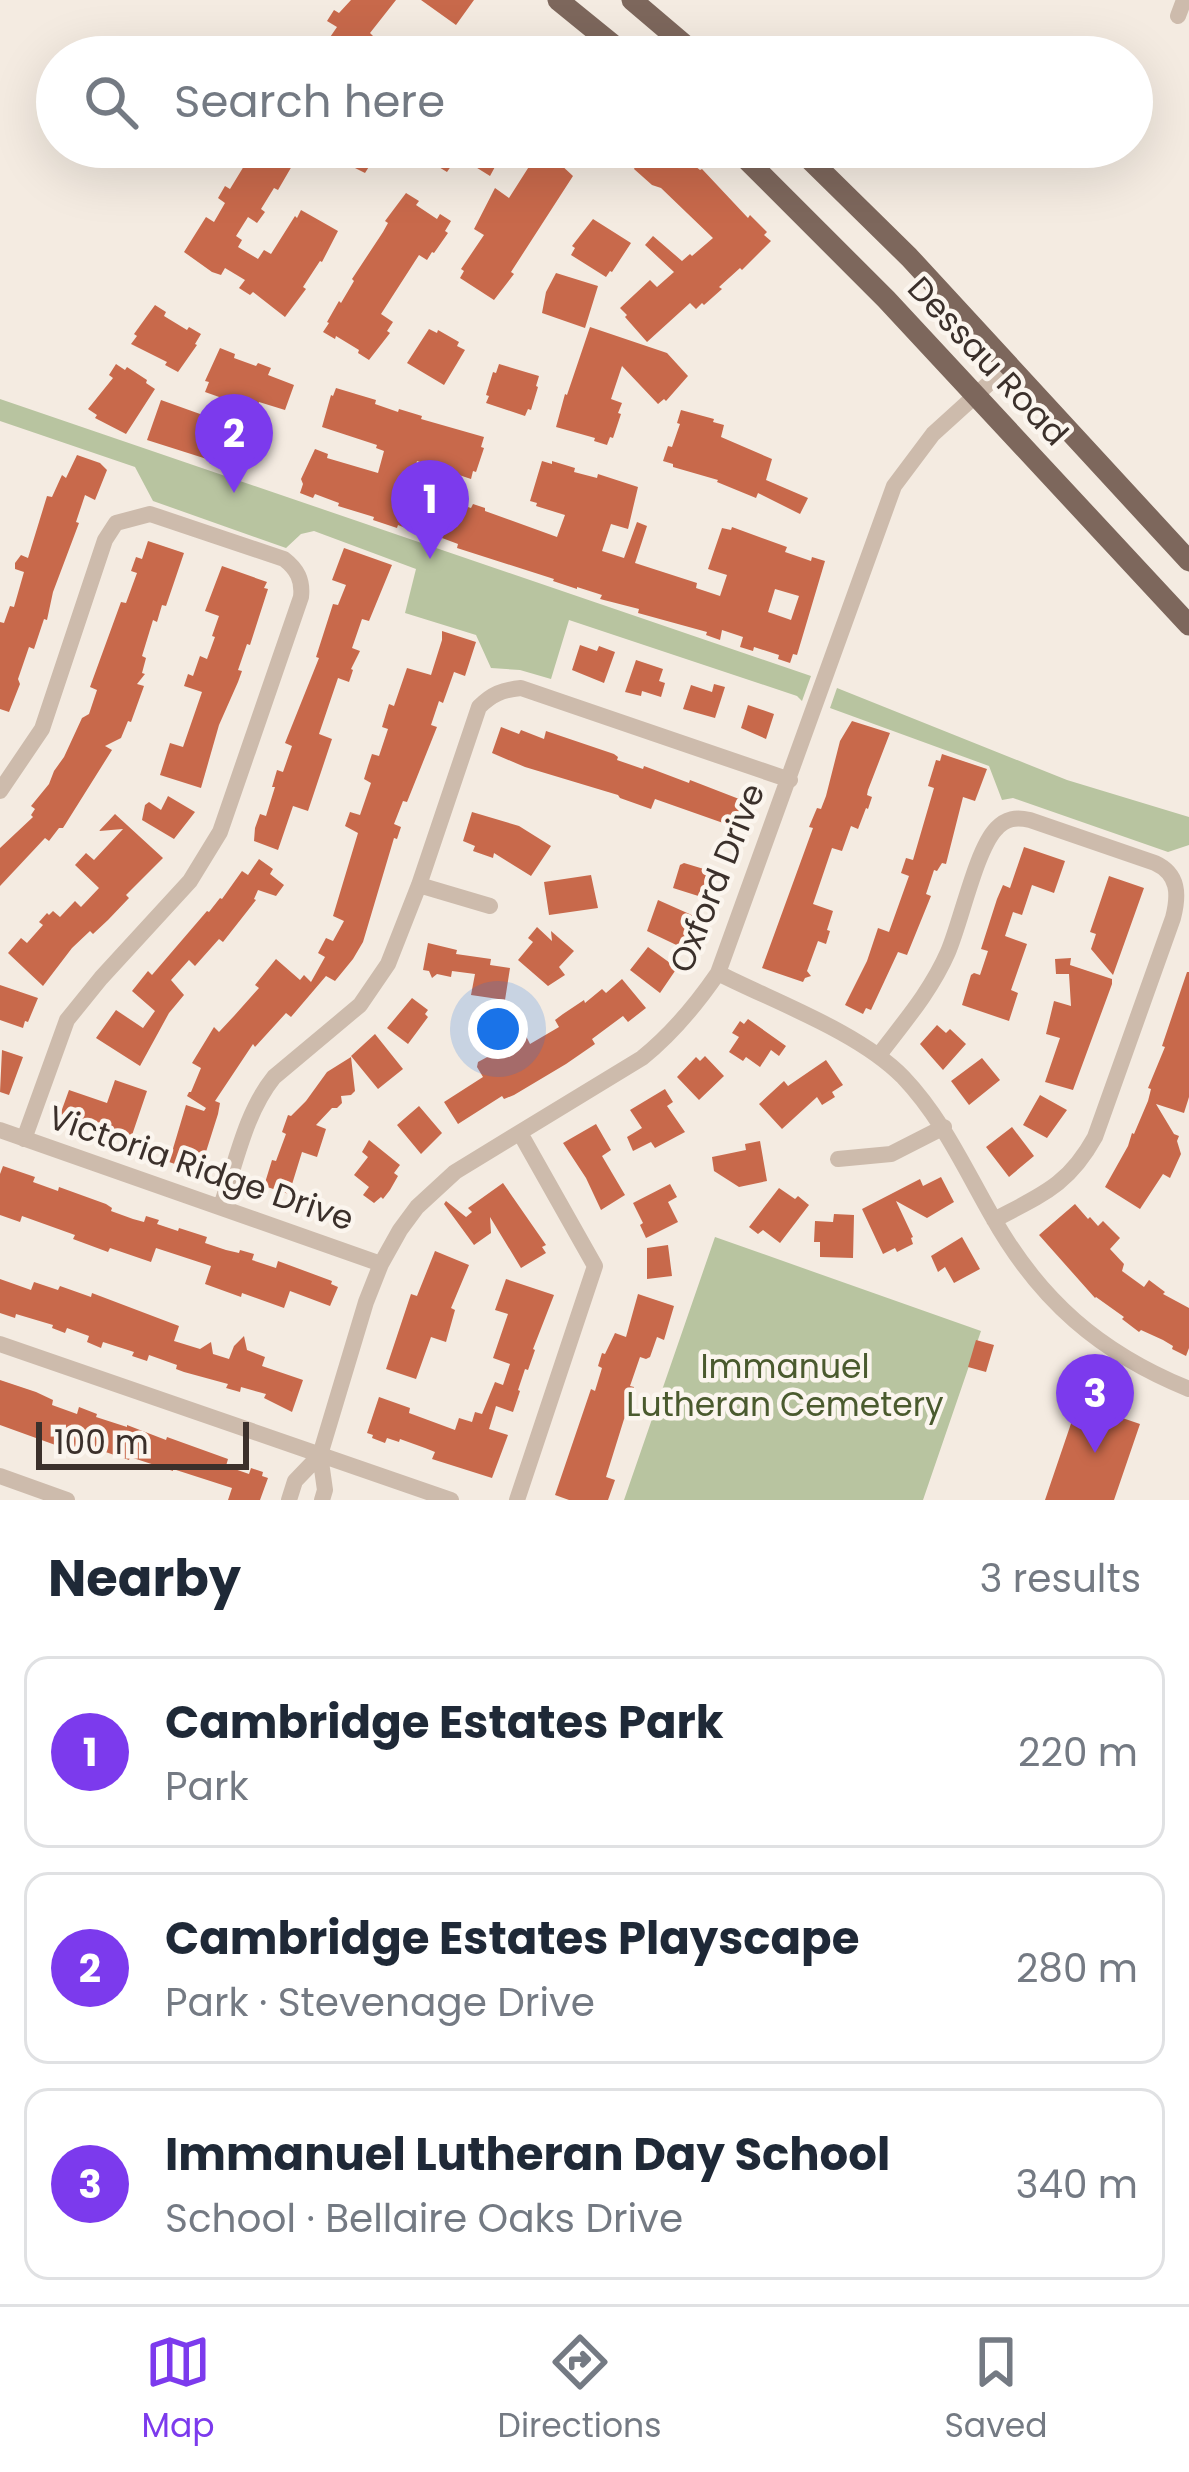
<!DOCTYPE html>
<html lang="en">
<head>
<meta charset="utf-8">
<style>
  body { margin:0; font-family:Poppins,sans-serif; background:#f2f2f3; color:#1f2937 }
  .scale { position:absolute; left:36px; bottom:30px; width:213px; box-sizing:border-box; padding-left:12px; border:6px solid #3b302b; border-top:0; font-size:33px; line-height:42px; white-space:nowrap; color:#3b302b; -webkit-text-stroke:9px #fbf5ee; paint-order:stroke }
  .you { position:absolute; left:498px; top:1029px; width:42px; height:42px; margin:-30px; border:9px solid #fff; border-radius:50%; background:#1a73e8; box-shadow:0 0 0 18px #1a73e833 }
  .badge { display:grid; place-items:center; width:78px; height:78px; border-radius:50%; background:#7c3aed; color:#fff; font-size:39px; font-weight:700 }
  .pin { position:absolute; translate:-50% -99px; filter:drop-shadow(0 3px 6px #0008) }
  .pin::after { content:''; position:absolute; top:63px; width:42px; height:36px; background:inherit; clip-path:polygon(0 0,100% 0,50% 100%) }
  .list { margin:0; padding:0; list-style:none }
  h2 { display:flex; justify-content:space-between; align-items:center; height:156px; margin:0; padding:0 48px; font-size:51px }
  h2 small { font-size:39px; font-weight:400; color:#747a83 }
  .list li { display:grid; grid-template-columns:78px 1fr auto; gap:36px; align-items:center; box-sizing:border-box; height:192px; margin:0 24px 24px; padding:0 24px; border:3px solid #e0e1e3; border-radius:24px }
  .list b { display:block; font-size:45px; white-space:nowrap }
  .list p { margin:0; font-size:39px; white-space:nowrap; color:#747a83 }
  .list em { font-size:39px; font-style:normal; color:#747a83 }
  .icon { flex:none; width:66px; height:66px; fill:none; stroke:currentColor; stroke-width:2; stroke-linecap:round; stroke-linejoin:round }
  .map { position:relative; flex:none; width:1189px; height:1500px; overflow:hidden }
  .search { position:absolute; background:#fff; box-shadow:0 12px 48px #0002; left:36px; right:36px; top:36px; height:132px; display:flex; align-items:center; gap:30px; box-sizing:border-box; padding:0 42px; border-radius:66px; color:#747a83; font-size:45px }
  .sheet { height:804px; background:#fff }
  nav { display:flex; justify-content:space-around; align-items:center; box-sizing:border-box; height:168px; border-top:3px solid #e0e1e3; background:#fff; font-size:33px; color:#747a83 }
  nav a { display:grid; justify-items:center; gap:6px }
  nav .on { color:#7c3aed }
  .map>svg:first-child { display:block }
  .green { fill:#b8c4a0 }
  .building { fill:#c8694b; fill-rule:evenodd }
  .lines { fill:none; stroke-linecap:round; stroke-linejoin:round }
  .minor { stroke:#cdbbac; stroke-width:16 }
  .major { stroke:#7d675c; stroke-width:21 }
  .labels { text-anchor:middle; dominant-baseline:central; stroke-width:9; stroke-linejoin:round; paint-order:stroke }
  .street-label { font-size:33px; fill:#3b302b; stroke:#fbf5ee }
  .park-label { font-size:33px; fill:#4a5a2e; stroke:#fbf5ee }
</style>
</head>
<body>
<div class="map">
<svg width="1189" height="1500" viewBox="0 0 1189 1500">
  <rect width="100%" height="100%" fill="#f4ebe1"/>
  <path class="green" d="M0,399L811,676L802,701L797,696L569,620L551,679L520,670L491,668L476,635L405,613L416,569L314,531L301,534L286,548L153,501L135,467L0,421Z
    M837,688L1067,780L1189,817V845L1168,852L1013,798L1002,800L989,766L830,708Z
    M715,1237L981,1331L923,1500H624Z"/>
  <path class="building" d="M351,0H396L370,33L374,37L367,47L358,41L346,57H317L308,51L315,40L324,46L337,27L327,21L334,10L339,13Z
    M421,0H474L456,25Z
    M250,147H303L278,190L274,188L261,209L265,212L257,223L248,217L236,236L242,240L238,247L258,259L264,250L271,254L295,216L297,218L301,210L338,231L322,262L320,261L303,287L306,289L285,317L253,292L250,295L239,288L245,280L225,268L221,275L212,272L184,252L206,217L214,222L225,203L218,198L225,186L230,189L244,166L240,164Z
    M339,147H373L368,160L372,162L365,173L333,157Z
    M431,147H468L496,165L490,176L458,156L447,172L424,158Z
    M647,147H686L680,154L700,170L702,169L748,218L750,215L767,232L764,235L771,241L742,270L740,268L719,287L722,289L704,305L702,303L696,309L690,303L647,342L625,317L627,315L620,308L650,280L657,287L674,272L645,245L653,236L682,261L690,254L692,256L713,238L661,188L652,185L634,169L635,167L628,161L638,150L642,154Z
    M537,154L545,159L547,156L559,163L573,176L511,272L514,274L494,300L460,278L464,271L461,269L484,235L474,229L495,188L509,198Z
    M406,193L419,201L416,205L437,219L440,214L451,221L445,231L448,233L434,253L432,252L427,260L419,255L381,314L393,322L387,331L390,333L369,360L358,353L359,350L336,336L335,339L323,332L329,323L327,322L339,301L341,303L354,281L352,279L383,232L388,223L385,221Z
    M593,219L631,243L612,272L610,271L606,277L571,255L575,248L572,246Z
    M556,273L598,286L585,328L542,313L546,292Z
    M155,305L166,312L164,316L187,330L189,327L201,334L195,344L197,345L178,372L165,365L167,362L131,344L137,336L134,334Z
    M590,327L667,353L688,376L666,401L664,399L658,404L622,366L611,399L622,403L618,413L621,414L613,438L610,437L607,445L594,441L595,438L556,427L565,394L567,395Z
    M429,329L437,333L438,330L459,342L457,346L465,350L444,385L407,363Z
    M220,348L235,354L234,358L256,366L258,363L271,368L268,375L294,385L285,410L259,402L249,430L255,432L241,471L233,468L232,471L209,463L210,460L147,440L161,400L214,419L222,398L205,392L209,382L205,381Z
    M116,364L125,370L127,367L147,380L146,383L155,389L126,434L95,418L97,415L88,409L113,378L109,375Z
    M499,364L539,376L536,386L538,387L531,410L528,409L525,416L486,403L489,396L486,395L493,372L496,373Z
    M336,388L376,400L375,404L398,412L399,409L422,416L421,419L484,437L481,447L484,448L476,472L473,471L471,479L417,461L411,485L448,495L446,500L471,508L473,504L485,508V511L557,537L565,515L536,506L537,503L530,501L542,461L552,464V461L575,468L574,472L597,478L598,474L638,487L628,529L611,524L602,551L624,558L637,522L647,526L635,563L697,583L696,588L720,596L727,575L708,569L722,528L731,530L732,527L787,547L785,552L811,561L812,557L825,561L797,655L793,654L790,663L778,659L779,655L754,647L753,651L740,647L743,637L722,630L720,640L706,635L707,632L638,613L639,609L600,599L602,595L577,587V589L553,581L554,579L457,548L458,544L434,535L433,539L398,525L397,528L373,520L374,517L338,506L339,503L315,494L313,498L300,493L303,484L301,479L315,449L328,454L327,458L378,473L384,451L376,448L377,445L322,427L331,395L333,396ZM775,589L799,596L791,620L768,612Z
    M681,410L714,419L713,422L724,425L721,437L772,459L766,480L808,498L800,514L758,493L756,498L717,482L718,480L673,467V464L663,461L668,446L672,447L680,424L677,423Z
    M77,455L100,463L107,470L95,500L85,495L76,522L79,523L53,592L47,620L44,619L34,649L29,647L18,679L20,684L9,712L0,709V622L4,623L10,606L14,607L24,572L15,569V563L21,555L28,558L47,496L52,497L62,475L66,478Z
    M148,541L184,553L166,606L162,605L157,622L153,620L142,656L146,658L142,673L145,674L137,684L144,686L131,722L128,721L121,738L105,746L112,750L63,828H59L49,841L45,838L0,886V848L33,817L31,815L35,809L31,806L49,784L54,771L64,757L82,718L89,714L97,690L90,687L121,602L126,603L137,573L131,571L136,557L142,559Z
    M344,548L392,565L369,621L362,619L352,648L360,651L351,669L353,670L349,682L338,678L319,734L332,739L308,811L293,806L278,850L254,841L255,828L260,814L266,816L275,787H272L277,770L283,772L292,746L285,743L319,658L316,657L333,604L338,605L346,585L332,580Z
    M222,566L267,582L264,588L268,589L250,645L247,644L238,670L242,671L238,682L219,725L201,788L160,775L170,743L183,747L202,692L184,686L188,674L193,676L200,656L207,659L215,637L212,636L219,616L205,611Z
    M442,631L476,642L465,676L454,672L443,703L439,701L431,725L437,727L407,802L403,801L394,824L401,827L397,839L394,838L363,942L353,959L335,981L326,976L291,1017L286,1013L255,1047L253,1044L215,1101L220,1103L218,1114L205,1155L203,1154L196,1171L169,1162L186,1105L204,1111L206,1108L187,1096L189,1092H191L201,1068L192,1063L214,1027L219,1032L234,1016L259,988L255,985L276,959L300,980L304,975L311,982L325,957L318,953L326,938L333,941L344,921L333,916L358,833L345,826L350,812L360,815L371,783L364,779L368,766L372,754L379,756L388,729L382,727L389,704L394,706L407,668L431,675L442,640Z
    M580,645L597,651L599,646L615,652L604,683L572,670Z
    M636,660L663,669L659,681L665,683L661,697L642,691L641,696L625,692Z
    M714,684L725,687L715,718L683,709L691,685L712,692Z
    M748,705L774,714L766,739L741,728Z
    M852,721L890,733L868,790L867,795L872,797L868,809L866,808L858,829L851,826L842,851L832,848L813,904L833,911L827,930L830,931L826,944L818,941L807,971L811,976L805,978L803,982L762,968L813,828L809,827L817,808L821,809L826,796L840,741Z
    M501,727L519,734L521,730L544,739L546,731L614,754L618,757L617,760L643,769L644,766L689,783L690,780L752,804L743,830L655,799L651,809L620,798L618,795L525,767L492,753Z
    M942,754L987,769L975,801L963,797L946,864L942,863L937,871L934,870L926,894L931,896L907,955L898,952L871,1010L866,1008L863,1014L845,1005L867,961L878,928L889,932L909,876L901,873L906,858L913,860L934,788L928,786L936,760L940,761Z
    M168,796L195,812L174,839L142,820L145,805L149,802L161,810Z
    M472,812L519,826L551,846L531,876L494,853L493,858L473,851L475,846L463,841Z
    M115,814L163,858L126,895L129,898L108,920L93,934L90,931L72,948L43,986L8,953L21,938L27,943L43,925L39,922L47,913L49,915L53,911L60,917L75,901L81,907L99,888L75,865L86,853L94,860L123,829L99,831Z
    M1024,847L1065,861L1054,893L1032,885L1022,915L1013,912L1005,936L1027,944L1011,990L1018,993L1009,1021L962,1005L971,975L974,973L980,975L988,951L981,949L997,899L1003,885L1010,888Z
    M259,859L273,869L270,874L284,885L276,896L258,890L254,899L256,900L223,942L219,939L195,966L189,960L171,980L184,995L169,1013L140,1066L96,1038L116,1010L143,1028L155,1011L132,991L148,971L152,975L207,911L209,912L220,898L222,899L242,871L248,875Z
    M684,863L717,873L711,900L673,888L680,865Z
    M591,875L598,908L549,915L544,882Z
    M1109,876L1144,888L1113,975L1091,949L1096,934L1090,932Z
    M658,900L703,920L689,951L647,931Z
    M537,927L552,941L551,931L574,951L559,967L565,975L548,986L518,960L533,942L528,938Z
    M428,943L457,950L456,954L491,959L490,965L510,968L505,1000L471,995L475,974L452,971L451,977L437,974L432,978L429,971L423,970Z
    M648,947L677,968L660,993L630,970Z
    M1071,958L1070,965L1112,979V984L1073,1090L1045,1082L1060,1038L1046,1034L1054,1001L1071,1006L1069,974H1056L1055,959Z
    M1187,972H1189V1097L1184,1113L1156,1104L1174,1134L1179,1136L1177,1141L1181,1154L1170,1178L1163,1174L1140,1209L1105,1187L1128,1146L1132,1133L1134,1134L1148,1101L1151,1089L1148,1088L1165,1047L1162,1046Z
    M622,979L646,1008L628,1022L623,1016L592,1039L595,1044L566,1064L514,1095L504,1099L502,1096L458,1124L444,1102L483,1077L477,1067L478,1062L526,1036L530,1044L559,1027L555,1020L563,1014L584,1000L585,1003L602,989L606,993Z
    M0,985L38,998L28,1022L25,1021L23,1028L0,1020Z
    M412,998L428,1010L425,1014L428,1017L408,1044L387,1028Z
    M748,1019L786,1046L779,1056L771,1050L760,1067L746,1057L743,1061L729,1052L739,1037L732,1033L740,1021L744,1024Z
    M937,1025L946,1033L950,1029L966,1044L943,1070L920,1044Z
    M375,1034L403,1069L378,1089L351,1056Z
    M2,1050L23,1057L9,1095L0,1092Z
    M705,1056L724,1076L699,1100L677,1077L696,1057L700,1061Z
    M351,1057L355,1091L351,1095L341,1096L342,1103L337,1108H332L316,1125L326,1129L317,1157L302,1152L289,1194L264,1186L272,1160L276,1161L286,1134L282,1132L288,1115L291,1116L306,1101L327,1072Z
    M982,1058L1000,1080L969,1105L951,1081Z
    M826,1060L843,1085L832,1092L835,1097L822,1105L817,1097L782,1129L759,1104L784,1081L788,1086Z
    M115,1080L147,1091L130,1141L60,1115L69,1090L107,1103Z
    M665,1089L673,1102L667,1106L685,1132L655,1148L651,1142L633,1151L627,1137L642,1128L630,1110Z
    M1040,1095L1067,1110L1047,1138L1023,1125Z
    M419,1106L442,1133L421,1154L397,1125Z
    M596,1124L611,1150L602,1156L625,1195L601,1210L586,1178L563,1143Z
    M1012,1127L1034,1156L1009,1177L986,1147Z
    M369,1140L400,1165L394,1173L398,1176L390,1190L383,1199L381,1197L374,1203L363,1195L369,1187L354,1175L368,1157L362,1152Z
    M760,1141L767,1181L739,1187L714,1171L712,1157L746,1150L745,1144Z
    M3,1166L35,1177L33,1182L58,1191L59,1187L106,1204L112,1208L111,1211L133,1219L144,1222L146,1216L159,1220L157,1224L178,1231L179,1228L207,1237L205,1243L226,1250L239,1253L240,1250L254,1254L252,1260L276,1268L278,1261L332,1281L331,1284L338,1287L330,1306L290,1291L284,1308L242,1293L241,1297L205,1284L211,1266L156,1248L151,1262L110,1248L108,1252L73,1239L75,1235L22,1216L20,1222L0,1215V1174Z
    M941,1177L954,1202L927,1218L896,1201L913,1237L911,1238L913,1244L897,1252L895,1248L883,1254L862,1209L920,1179L923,1186Z
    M503,1183L546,1245L542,1247L546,1253L521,1268L490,1217L491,1233L474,1245L444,1204L446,1201L466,1217L472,1212L468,1208Z
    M670,1184L677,1197L668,1202L678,1222L646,1238L640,1225L643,1223L633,1203Z
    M779,1188L795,1199L798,1196L809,1205L780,1243L763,1230L758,1234L749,1227Z
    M1075,1204L1088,1219L1090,1217L1098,1226L1103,1221L1120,1238L1110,1249L1124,1264L1122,1271L1144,1287L1149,1280L1165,1292L1163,1294L1189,1308V1348L1186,1356L1172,1349L1173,1346L1163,1340L1141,1330L1139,1332L1122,1319L1124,1317L1096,1297L1095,1298L1039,1235Z
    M834,1214L854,1215L853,1258L820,1257V1242H814L815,1221L833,1222Z
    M962,1237L980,1269L954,1283L945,1267L938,1272L931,1256Z
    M668,1245L672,1276L647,1279V1248Z
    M435,1251L469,1265L451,1308L455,1310L446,1342L431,1337L416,1379L386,1369L411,1294L417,1296Z
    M0,1279L31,1290L34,1282L58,1290L60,1286L91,1297L92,1293L179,1326L174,1341L200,1349L211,1342L213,1354L229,1359L234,1346L244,1336L247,1350L265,1357L262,1366L303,1380L292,1412L264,1398L266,1394L241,1387L240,1392L226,1388L228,1384L184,1372L176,1369L177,1365L149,1355L147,1361L132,1356L134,1352L103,1342L101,1348L87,1342L89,1336L67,1328L65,1333L52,1328L53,1325L16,1314L15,1318L0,1313Z
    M506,1279L554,1295L533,1349L535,1350L528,1370L525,1369L518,1390L520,1391L513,1412L496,1406L489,1429L508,1435L492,1478L432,1459L435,1452L425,1448L400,1439L399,1442L387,1438L385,1443L372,1438L373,1435L367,1433L379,1397L410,1408L409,1413L455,1430L459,1418L472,1422L475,1412L482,1414L495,1382L503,1385L510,1364L493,1358L508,1314L495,1310Z
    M638,1294L674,1306L664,1340L657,1337L650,1357L646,1359L640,1357L630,1386L634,1387L606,1477L615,1480L608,1500H569L555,1495L591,1389L595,1391L602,1368L598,1366L602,1353L605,1354L615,1333L626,1337Z
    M976,1340L994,1345L986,1372L968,1367Z
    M0,1380L36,1392L53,1400L52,1405L77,1414L79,1407L97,1414L96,1417L127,1427V1425L166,1440L167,1437L228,1459L226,1466L249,1474L251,1468L263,1472L262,1476L268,1478L260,1500H228L232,1488L173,1469V1471L130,1457L129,1460L85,1445L83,1455L0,1425Z
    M1078,1403L1140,1424L1114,1500H1045Z"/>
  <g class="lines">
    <path class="minor" d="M1178,16L1184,0
      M0,791L42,729L105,540L116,523L150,514L284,559C297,569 303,580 301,597L220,832L190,881L101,978L67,1020L24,1139
      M419,885L490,906
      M718,973C775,1002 859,1032 903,1077C942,1118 964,1167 992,1216C1039,1300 1100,1353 1189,1389
      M879,1055C904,1022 931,991 948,952C961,922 976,850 996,829C1006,818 1016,817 1030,820L1155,863C1179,874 1179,895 1173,918L1095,1137C1068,1186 1041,1195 994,1220
      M0,1130L381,1264
      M838,1159L891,1154L944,1127
      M221,1206C236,1163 245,1113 274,1077L360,1005L388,964L419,885L479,707C492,694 502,690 521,688L790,780
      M0,1344L451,1500
      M0,1476L67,1500
      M289,1500L295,1481L320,1455
      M322,1500L325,1490L320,1455L366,1302L381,1264L400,1230L417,1207L455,1172L642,1058C673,1033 696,1005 718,973L894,486L933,434L1008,366
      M517,1500L595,1266L520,1133"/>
    <path class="major" d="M558,0L628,57
      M632,0L699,57
      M734,147L886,299L1189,625
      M797,147L909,257L1189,561"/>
  </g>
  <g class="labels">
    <g class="street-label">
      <text transform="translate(988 361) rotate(47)">Dessau Road</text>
      <text transform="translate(717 878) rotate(-68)">Oxford Drive</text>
      <text transform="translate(201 1168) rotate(19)">Victoria Ridge Drive</text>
    </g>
    <g class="park-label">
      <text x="785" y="1366">Immanuel<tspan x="785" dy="38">Lutheran Cemetery</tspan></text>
    </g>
  </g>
</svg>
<div class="scale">100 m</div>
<div class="you"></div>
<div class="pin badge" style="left:430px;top:559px">1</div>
<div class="pin badge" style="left:234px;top:493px">2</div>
<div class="pin badge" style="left:1095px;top:1453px">3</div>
<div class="search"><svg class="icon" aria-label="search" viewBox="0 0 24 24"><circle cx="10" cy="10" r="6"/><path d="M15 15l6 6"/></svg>Search here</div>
</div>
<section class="sheet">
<h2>Nearby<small>3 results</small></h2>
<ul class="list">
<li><span class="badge">1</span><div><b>Cambridge Estates Park</b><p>Park</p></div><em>220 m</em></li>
<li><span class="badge">2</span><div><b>Cambridge Estates Playscape</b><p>Park · Stevenage Drive</p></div><em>280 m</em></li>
<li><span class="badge">3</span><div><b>Immanuel Lutheran Day School</b><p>School · Bellaire Oaks Drive</p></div><em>340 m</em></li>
</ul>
</section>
<nav>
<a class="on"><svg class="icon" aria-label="map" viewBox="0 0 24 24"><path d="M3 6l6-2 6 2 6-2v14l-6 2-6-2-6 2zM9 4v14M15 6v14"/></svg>Map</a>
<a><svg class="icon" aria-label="directions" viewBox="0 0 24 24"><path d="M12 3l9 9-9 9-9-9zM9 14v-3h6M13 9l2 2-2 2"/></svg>Directions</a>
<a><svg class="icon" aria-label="saved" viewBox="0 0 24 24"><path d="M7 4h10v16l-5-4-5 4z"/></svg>Saved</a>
</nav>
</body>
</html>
